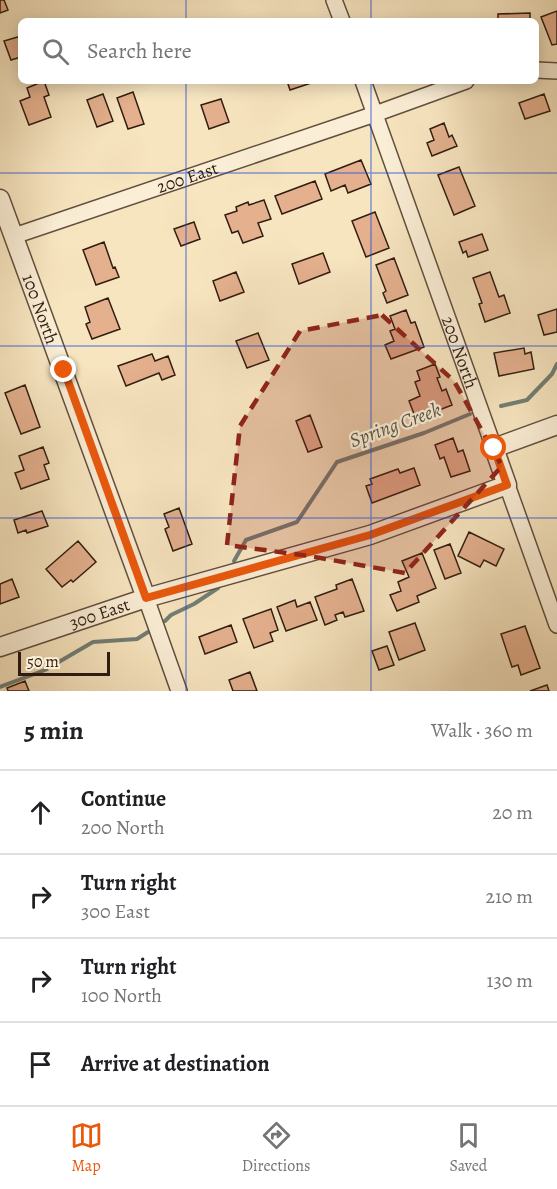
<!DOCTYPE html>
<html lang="en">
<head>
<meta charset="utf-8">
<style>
  body { margin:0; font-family:Alegreya,serif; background:#f6f6f6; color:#202124 }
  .scale { position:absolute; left:18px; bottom:15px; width:92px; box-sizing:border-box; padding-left:6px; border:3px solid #301d10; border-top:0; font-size:16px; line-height:21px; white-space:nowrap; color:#301d10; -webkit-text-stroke:4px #faeed6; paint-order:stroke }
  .stop { position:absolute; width:18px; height:18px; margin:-14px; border:4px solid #ea580c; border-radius:50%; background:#fff }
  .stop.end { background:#ea580c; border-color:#fff; box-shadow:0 2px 6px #0008 }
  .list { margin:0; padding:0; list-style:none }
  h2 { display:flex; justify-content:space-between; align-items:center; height:78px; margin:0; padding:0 24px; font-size:26px }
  h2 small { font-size:20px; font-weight:400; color:#757577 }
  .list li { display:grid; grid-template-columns:39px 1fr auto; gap:18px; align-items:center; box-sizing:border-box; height:84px; padding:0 24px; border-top:2px solid #e0e0e0 }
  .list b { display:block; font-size:22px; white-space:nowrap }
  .list p { margin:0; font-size:20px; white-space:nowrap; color:#757577 }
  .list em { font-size:20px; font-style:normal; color:#757577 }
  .icon { flex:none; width:33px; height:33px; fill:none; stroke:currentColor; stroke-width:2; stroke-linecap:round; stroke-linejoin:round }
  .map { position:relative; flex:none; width:557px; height:691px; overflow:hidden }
  .search { position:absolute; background:#fff; box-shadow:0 3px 15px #0003; left:18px; right:18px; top:18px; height:66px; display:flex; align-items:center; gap:15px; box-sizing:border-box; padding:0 21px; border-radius:9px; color:#757577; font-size:22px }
  .sheet { height:414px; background:#fff }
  nav { display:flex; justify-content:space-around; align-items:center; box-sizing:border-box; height:84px; border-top:2px solid #e0e0e0; background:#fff; font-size:16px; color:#757577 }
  nav a { display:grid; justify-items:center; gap:3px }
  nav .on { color:#ea580c }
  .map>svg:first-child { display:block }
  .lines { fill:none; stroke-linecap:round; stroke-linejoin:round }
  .stream { stroke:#727e75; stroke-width:4 }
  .building { fill:#e4b08e; stroke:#301d10; stroke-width:1.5 }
  .minor-casing { stroke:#624f3c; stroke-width:18 }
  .tertiary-casing { stroke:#624f3c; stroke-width:21 }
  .minor { stroke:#faeed6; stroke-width:15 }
  .tertiary { stroke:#faeed6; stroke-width:18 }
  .route { stroke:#ea580c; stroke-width:8 }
  .marked { fill:#8f2418; fill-opacity:0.2; stroke:#8f2418; stroke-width:4.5; stroke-dasharray:12 8; stroke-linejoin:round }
  .grid { fill:none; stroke:#1d4ed8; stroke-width:1.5; stroke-opacity:0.55 }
  .labels { text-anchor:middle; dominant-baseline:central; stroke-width:4.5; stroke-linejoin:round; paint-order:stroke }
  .street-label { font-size:18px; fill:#301d10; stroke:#faeed6 }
  .water-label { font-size:20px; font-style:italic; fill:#56554b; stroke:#faeed6 }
</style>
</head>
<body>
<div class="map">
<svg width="557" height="691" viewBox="0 0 557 691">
  <rect width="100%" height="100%" fill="#f7e5c0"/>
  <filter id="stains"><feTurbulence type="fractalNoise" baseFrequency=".00333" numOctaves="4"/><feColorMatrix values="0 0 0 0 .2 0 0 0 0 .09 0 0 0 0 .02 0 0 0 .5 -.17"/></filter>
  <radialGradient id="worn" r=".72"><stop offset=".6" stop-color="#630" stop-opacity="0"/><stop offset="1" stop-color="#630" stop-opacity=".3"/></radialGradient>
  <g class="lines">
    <path class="stream" d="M501,406L527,400L552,374L557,364
      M234,561L246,540L297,522L337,462L424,433L470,414
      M165,621L171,615L194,604L218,588L220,584
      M0,687L45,670L93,642L137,639L148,632"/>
  </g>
  <path class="building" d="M0,0H4L8,10L0,13Z
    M557,11V44L552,45L541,17Z
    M530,13V21H498V14Z
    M21,36V57L11,60L4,41Z
    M44,81L49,95L44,97L51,117L29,125L20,101L30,97L27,88Z
    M287,81H317L290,90Z
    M133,92L144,124L128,129L117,98Z
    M103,94L113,121L97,127L87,100Z
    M544,94L550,111L525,119L519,103Z
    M221,99L229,122L209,129L201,105Z
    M444,123L449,137L452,135L457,146L432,156L427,143L434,140L430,129Z
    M361,160L371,184L348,193L345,185L331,191L325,174Z
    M459,167L475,206L454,215L438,175Z
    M315,181L322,199L282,214L275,196Z
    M264,200L271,219L258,223L263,236L243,243L238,231L232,233L225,215L237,211L236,207L248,202L249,205Z
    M375,212L389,248L366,257L352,221Z
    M194,222L200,239L181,246L174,229Z
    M482,234L488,250L468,257L466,251L463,253L459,242Z
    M104,242L113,268L115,267L119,277L96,285L83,250Z
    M323,253L330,272L299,284L292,264Z
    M394,258L408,295L387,303L383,293L386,291L376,265Z
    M236,272L244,292L220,301L213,281Z
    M490,272L499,297L504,295L510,313L485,322L479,304L482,303L473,278Z
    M108,298L120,329L92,339L86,324L90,322L85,307Z
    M557,309V332L544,335L538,315Z
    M406,310L411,323L415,322L424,347L391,359L385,345L394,341L390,331L395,329L390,316Z
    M258,333L269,360L247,368L236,341Z
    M524,348L525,354L531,352L534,369L499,376L494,353Z
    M152,354L155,361L168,356L175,375L162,380L159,373L126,386L118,366Z
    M435,364L440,377L437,378L442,391L446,389L452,405L416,419L409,401L420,396L415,382L420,380L417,371Z
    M25,385L40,427L21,434L5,393Z
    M310,415L322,447L308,452L296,421Z
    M453,438L458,452L463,450L470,471L451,477L444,457L440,459L435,445Z
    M43,447L49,463L44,465L49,479L21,489L15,473L24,470L19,456Z
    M414,468L420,485L372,503L366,486L372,484L370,479L398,469L400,473Z
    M179,508L192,544L173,551L165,529L169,527L164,514Z
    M42,511L48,526L27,533L26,530L18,533L14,520Z
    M469,532L504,549L496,566L484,560L480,567L458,556Z
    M78,541L96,562L73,582L71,580L62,587L46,569Z
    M450,544L461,573L445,579L434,550Z
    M422,553L436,588L417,596L419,602L397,611L390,595L401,591L398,582L409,577L402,561Z
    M12,579L19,597L0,604V584Z
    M352,579L364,611L345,617L343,612L335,615L337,620L325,625L315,597L337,589L336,585Z
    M295,600L297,607L310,602L317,620L286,631L277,607Z
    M271,609L278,630L270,633L273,641L254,648L243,619Z
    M415,623L425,650L399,660L389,632Z
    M231,625L237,642L205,654L199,637Z
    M525,626L540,668L521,675L518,665L512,667L501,634Z
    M387,646L394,665L379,670L372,651Z
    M250,672L257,691H233L229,680Z
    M25,681L29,691H8L7,688Z
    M547,685L549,691H530Z"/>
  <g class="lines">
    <g class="minor-casing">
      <g id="minor">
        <path d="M334,0L342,21"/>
        <path d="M536,70L557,71"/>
        <path id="s1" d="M363,81L494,448"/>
        <path id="s2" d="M14,236L375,114L466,81"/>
        <path d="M507,485L557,625"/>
        <path d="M146,598L179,691"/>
      </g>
    </g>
    <g class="tertiary-casing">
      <g id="tertiary">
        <path id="s3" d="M0,199L146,598"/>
        <path id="s4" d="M0,647L146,598L370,535L507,485L494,448L557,425"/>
      </g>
    </g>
    <use href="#minor" class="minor"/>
    <use href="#tertiary" class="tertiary"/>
  </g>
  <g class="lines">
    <path class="route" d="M64,370L146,598L370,535L507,485L494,448"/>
  </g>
  <path class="marked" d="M382,315L454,381L502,466L405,573L309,556L227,545L240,426L300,331Z"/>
  <path class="grid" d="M186,0V21M371,0V21M186,81V691M371,81V691M0,173H557M0,346H557M0,518H557"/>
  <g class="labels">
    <g class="street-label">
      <text stroke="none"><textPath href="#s2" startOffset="183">200 East</textPath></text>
      <text stroke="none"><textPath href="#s3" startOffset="117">100 North</textPath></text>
      <text stroke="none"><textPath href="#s1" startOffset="288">200 North</textPath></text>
      <text stroke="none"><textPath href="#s4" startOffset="105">300 East</textPath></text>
    </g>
    <g class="water-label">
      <text transform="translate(395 425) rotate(-20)">Spring Creek</text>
    </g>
  </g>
  <rect width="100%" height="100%" filter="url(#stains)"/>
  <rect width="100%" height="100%" fill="url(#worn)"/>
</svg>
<div class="scale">50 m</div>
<div class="stop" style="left:494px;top:448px"></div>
<div class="stop end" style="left:64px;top:370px"></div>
<div class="search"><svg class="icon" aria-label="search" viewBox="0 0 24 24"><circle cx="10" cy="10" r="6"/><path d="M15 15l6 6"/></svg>Search here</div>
</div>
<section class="sheet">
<h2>5 min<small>Walk · 360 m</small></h2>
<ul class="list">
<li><svg class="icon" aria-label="ahead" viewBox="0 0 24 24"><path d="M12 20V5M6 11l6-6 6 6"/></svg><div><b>Continue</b><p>200 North</p></div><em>20 m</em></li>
<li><svg class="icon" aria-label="right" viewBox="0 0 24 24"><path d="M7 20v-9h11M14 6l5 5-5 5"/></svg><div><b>Turn right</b><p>300 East</p></div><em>210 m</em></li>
<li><svg class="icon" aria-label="right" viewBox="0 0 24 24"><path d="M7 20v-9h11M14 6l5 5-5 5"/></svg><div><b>Turn right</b><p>100 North</p></div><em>130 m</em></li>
<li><svg class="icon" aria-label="arrive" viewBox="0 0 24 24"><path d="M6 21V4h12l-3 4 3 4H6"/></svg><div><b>Arrive at destination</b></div></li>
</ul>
</section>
<nav>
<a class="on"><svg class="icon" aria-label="map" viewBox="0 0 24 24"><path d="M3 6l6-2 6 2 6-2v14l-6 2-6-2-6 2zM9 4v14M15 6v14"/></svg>Map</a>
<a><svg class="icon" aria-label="directions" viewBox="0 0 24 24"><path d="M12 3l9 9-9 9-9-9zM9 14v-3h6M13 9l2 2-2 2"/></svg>Directions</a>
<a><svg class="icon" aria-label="saved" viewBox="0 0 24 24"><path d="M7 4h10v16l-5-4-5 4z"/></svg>Saved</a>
</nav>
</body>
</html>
